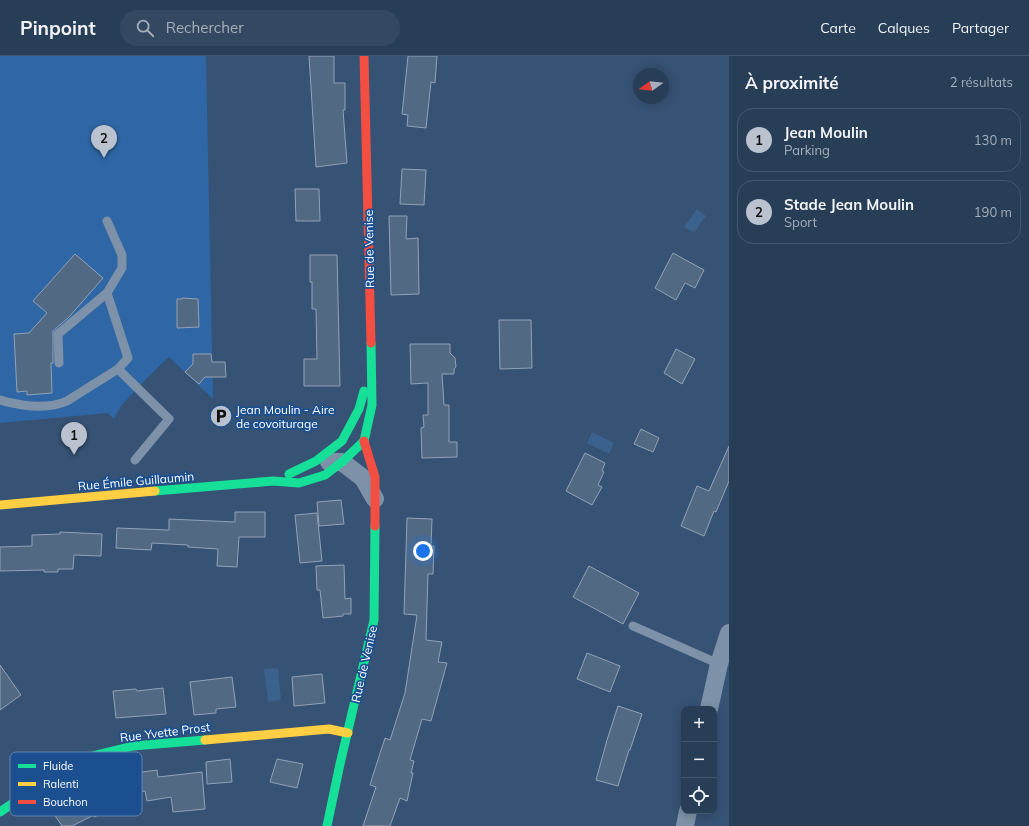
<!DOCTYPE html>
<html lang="fr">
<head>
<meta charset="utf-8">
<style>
  body { margin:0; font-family:Mulish,sans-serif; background:#344961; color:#f1f3f6 }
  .controls { position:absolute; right:12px; bottom:12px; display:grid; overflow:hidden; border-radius:8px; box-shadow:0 2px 10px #0003 }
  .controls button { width:36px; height:36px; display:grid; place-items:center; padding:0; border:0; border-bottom:1px solid #44576d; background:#283e57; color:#f1f3f6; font:20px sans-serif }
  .compass { position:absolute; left:633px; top:12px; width:36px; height:36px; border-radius:50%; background:#283e57; box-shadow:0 2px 10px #0003; rotate:255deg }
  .you { position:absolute; left:423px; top:495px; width:14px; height:14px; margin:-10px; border:3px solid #fff; border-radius:50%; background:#1a73e8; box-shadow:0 0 0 6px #1a73e833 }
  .badge { display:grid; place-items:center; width:26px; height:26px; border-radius:50%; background:#b9c2ce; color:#111; font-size:13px; font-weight:700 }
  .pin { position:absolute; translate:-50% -33px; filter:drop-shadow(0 1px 2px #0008) }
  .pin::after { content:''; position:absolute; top:21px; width:14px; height:12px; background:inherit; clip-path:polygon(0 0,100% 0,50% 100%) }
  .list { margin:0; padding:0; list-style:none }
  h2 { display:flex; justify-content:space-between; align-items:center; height:52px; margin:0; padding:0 16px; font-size:17px }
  h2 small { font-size:13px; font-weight:400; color:#a5aeba }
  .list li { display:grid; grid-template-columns:26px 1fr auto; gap:12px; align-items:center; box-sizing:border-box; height:64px; margin:0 8px 8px; padding:0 8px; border:1px solid #44576d; border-radius:16px }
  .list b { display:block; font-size:15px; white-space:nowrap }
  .list p { margin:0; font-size:13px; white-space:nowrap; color:#a5aeba }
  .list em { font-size:13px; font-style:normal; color:#a5aeba }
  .icon { flex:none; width:22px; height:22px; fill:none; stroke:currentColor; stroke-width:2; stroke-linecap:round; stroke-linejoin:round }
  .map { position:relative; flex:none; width:729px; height:770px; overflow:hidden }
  header { display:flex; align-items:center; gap:24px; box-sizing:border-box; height:56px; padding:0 20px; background:#283e57; border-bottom:1px solid #44576d }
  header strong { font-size:19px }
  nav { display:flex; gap:22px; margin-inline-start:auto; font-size:14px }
  .search { width:280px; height:36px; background:#344961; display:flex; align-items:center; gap:10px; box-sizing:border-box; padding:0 14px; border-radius:22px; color:#a5aeba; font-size:15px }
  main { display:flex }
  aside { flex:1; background:#283e57 }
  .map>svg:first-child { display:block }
  .green { fill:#2f66a5 }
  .water { fill:#3b618d }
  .building { fill:#526984; stroke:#92a2b6 }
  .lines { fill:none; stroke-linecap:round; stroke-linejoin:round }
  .lane { stroke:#7d92a8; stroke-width:9 }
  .street { stroke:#7d92a8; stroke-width:18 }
  .fast { stroke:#16e098; stroke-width:9 }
  .slow { stroke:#ffcf43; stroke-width:9 }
  .jam { stroke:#f24e42; stroke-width:9 }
  .labels { text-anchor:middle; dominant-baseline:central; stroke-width:3.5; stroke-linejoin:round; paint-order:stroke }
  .street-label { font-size:12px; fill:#fff; stroke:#1b4f8f }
  .poi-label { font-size:12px; fill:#fff; stroke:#1b4f8f; text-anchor:start }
  .key { fill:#1b4f8f; stroke:#5f84b1; stroke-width:1 }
  .key-label { font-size:11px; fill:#fff }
</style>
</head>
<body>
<header>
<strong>Pinpoint</strong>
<div class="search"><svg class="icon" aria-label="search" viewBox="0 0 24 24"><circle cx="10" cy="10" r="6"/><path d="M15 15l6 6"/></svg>Rechercher</div>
<nav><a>Carte</a><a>Calques</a><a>Partager</a></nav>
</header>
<main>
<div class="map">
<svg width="729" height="770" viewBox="0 0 729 770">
  <rect width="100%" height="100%" fill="#365274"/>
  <path class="green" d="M0,0H206L213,343L169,301L150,319L121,350L114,363L108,357L0,367Z"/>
  <path class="water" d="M697,153L706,160L694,177L684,171Z
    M592,376L614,387L609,398L587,387Z
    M278,612L281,644L268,646L264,613Z"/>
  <path class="building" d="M309,0H334V27H345V54H343L347,107L316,111Z
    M408,0H437L435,27L431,26L426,72L407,70L408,59L402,58Z
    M402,113L426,114L424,149L400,148Z
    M295,133H319L320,165H296Z
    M389,160H407L406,183L418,182L419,238L391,239Z
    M673,197L704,214L695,232L685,227L676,244L655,232Z
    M75,198L103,222L69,261L53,275V307H51L52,337L27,339V335L17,336L14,278L29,277L47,257L33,245Z
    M310,199H337L340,330H304V303H317L316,253H312V226H310Z
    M182,242L198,243L199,271L177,272V243H182Z
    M499,264H531L532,312L500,313Z
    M410,288H450V297L455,302L456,311L454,313V318H442L444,349H449V386H457V401L422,402L421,372L424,371L423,359H428V327L411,328Z
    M676,293L695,303L682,328L664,317Z
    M193,298H211L212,306H225L226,321H205L199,328L185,316L193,308Z
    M641,373L659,382L653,396L634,388Z
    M729,390V425L716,456L714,455L704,480L681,470L697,430L709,435Z
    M585,397L605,407L602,415L604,416L598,429L602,431L592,449L566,435Z
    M341,444L344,468L319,470L317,446Z
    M235,456H265V481H239L237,511L217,510L218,493L188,491V489L152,487L151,494L116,492L117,472L169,474V463L235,466Z
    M317,457L322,505L300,507L295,459Z
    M407,462L432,463L431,490H434L433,518H428L426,584L442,586L438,606L447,607L431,665L422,663L410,704L414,705L411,717H413L407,745L400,742L390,770H363L376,731L370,729L373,719L385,682L390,684L405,637L417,559L404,558Z
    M60,476L102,478L101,500L74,499L73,513H58V516H44V514L0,515V491L32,490V479L60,478Z
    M344,509L345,543L351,542V558H343V560L323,562L320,534H317L316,510Z
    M589,510L639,537L623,568L573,541Z
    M587,597L620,610L610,636L577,623Z
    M0,609L21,639L0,654Z
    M322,618L325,647L294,650L292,621Z
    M232,621L236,651L216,653V657L194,659L190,626Z
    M163,632L166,658L116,662L113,635L136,633L137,635Z
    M618,650L642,658L630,694H629L618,730L596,724L607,684Z
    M230,703L232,726L207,728L206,706Z
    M277,703L303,708L297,732L270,726Z
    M135,713V717L157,714L158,721L202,716L205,753L173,756L171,741L147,745L145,735L114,739L118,752L94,761V759L72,770H62L50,752L84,736L82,731Z"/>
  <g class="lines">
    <path class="lane" d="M59,307L58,278L107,237
      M118,313L169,363L135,404
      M0,344C21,350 47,354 67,345L118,313L128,302L107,237L122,212V199L107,165
      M633,570L719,608"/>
    <path class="street" d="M329,406H342L363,422L375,443
      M709,653L719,608L729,577
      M685,770L688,755"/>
    <path class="fast" d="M289,418L316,405L342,385L359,353L364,335
      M155,435L273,425L299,427L325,419L342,406L364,385L372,349L371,287
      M0,756L64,712L96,699L133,690L205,684
      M327,770L340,708L374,564L375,470"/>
    <path class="slow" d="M0,449L155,435
      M205,684L329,673L348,677"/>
    <path class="jam" d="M364,0L371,287
      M364,385L375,421V470"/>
  </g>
  <defs>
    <g id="parking-disc" transform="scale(1.15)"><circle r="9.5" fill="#b9c2ce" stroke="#1b4f8f"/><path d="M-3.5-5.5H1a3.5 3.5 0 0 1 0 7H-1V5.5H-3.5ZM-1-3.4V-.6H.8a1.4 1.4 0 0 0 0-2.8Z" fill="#111"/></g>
  </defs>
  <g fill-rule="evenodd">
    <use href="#parking-disc" x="221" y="360"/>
  </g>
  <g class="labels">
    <g class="street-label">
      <text transform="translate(369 193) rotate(-91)">Rue de Venise</text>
      <text transform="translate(136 425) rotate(-5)">Rue Émile Guillaumin</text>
      <text transform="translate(364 608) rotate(-77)">Rue de Venise</text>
      <text transform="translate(165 676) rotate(-7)">Rue Yvette Prost</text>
    </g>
    <g class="poi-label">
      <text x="236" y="353">Jean Moulin - Aire<tspan x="236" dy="14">de covoiturage</tspan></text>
    </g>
  </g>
  <rect x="10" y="696" width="132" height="64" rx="6" class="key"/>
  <rect x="18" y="708" width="18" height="4" fill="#16e098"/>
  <rect x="18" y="726" width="18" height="4" fill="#ffcf43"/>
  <rect x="18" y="744" width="18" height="4" fill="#f24e42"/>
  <g class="key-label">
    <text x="43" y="714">Fluide</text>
    <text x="43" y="732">Ralenti</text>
    <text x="43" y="750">Bouchon</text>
  </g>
</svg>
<div class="controls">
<button>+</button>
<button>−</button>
<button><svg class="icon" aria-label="locate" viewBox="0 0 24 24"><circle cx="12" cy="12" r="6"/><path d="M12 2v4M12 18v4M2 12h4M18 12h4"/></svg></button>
</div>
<svg class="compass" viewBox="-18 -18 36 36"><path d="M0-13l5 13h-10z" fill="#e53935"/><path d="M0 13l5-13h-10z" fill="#a5aeba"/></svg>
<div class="you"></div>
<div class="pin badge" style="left:74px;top:399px">1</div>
<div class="pin badge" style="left:104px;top:102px">2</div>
</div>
<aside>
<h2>À proximité<small>2 résultats</small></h2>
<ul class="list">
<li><span class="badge">1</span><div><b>Jean Moulin</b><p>Parking</p></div><em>130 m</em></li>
<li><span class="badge">2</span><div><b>Stade Jean Moulin</b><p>Sport</p></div><em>190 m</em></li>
</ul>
</aside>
</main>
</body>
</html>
